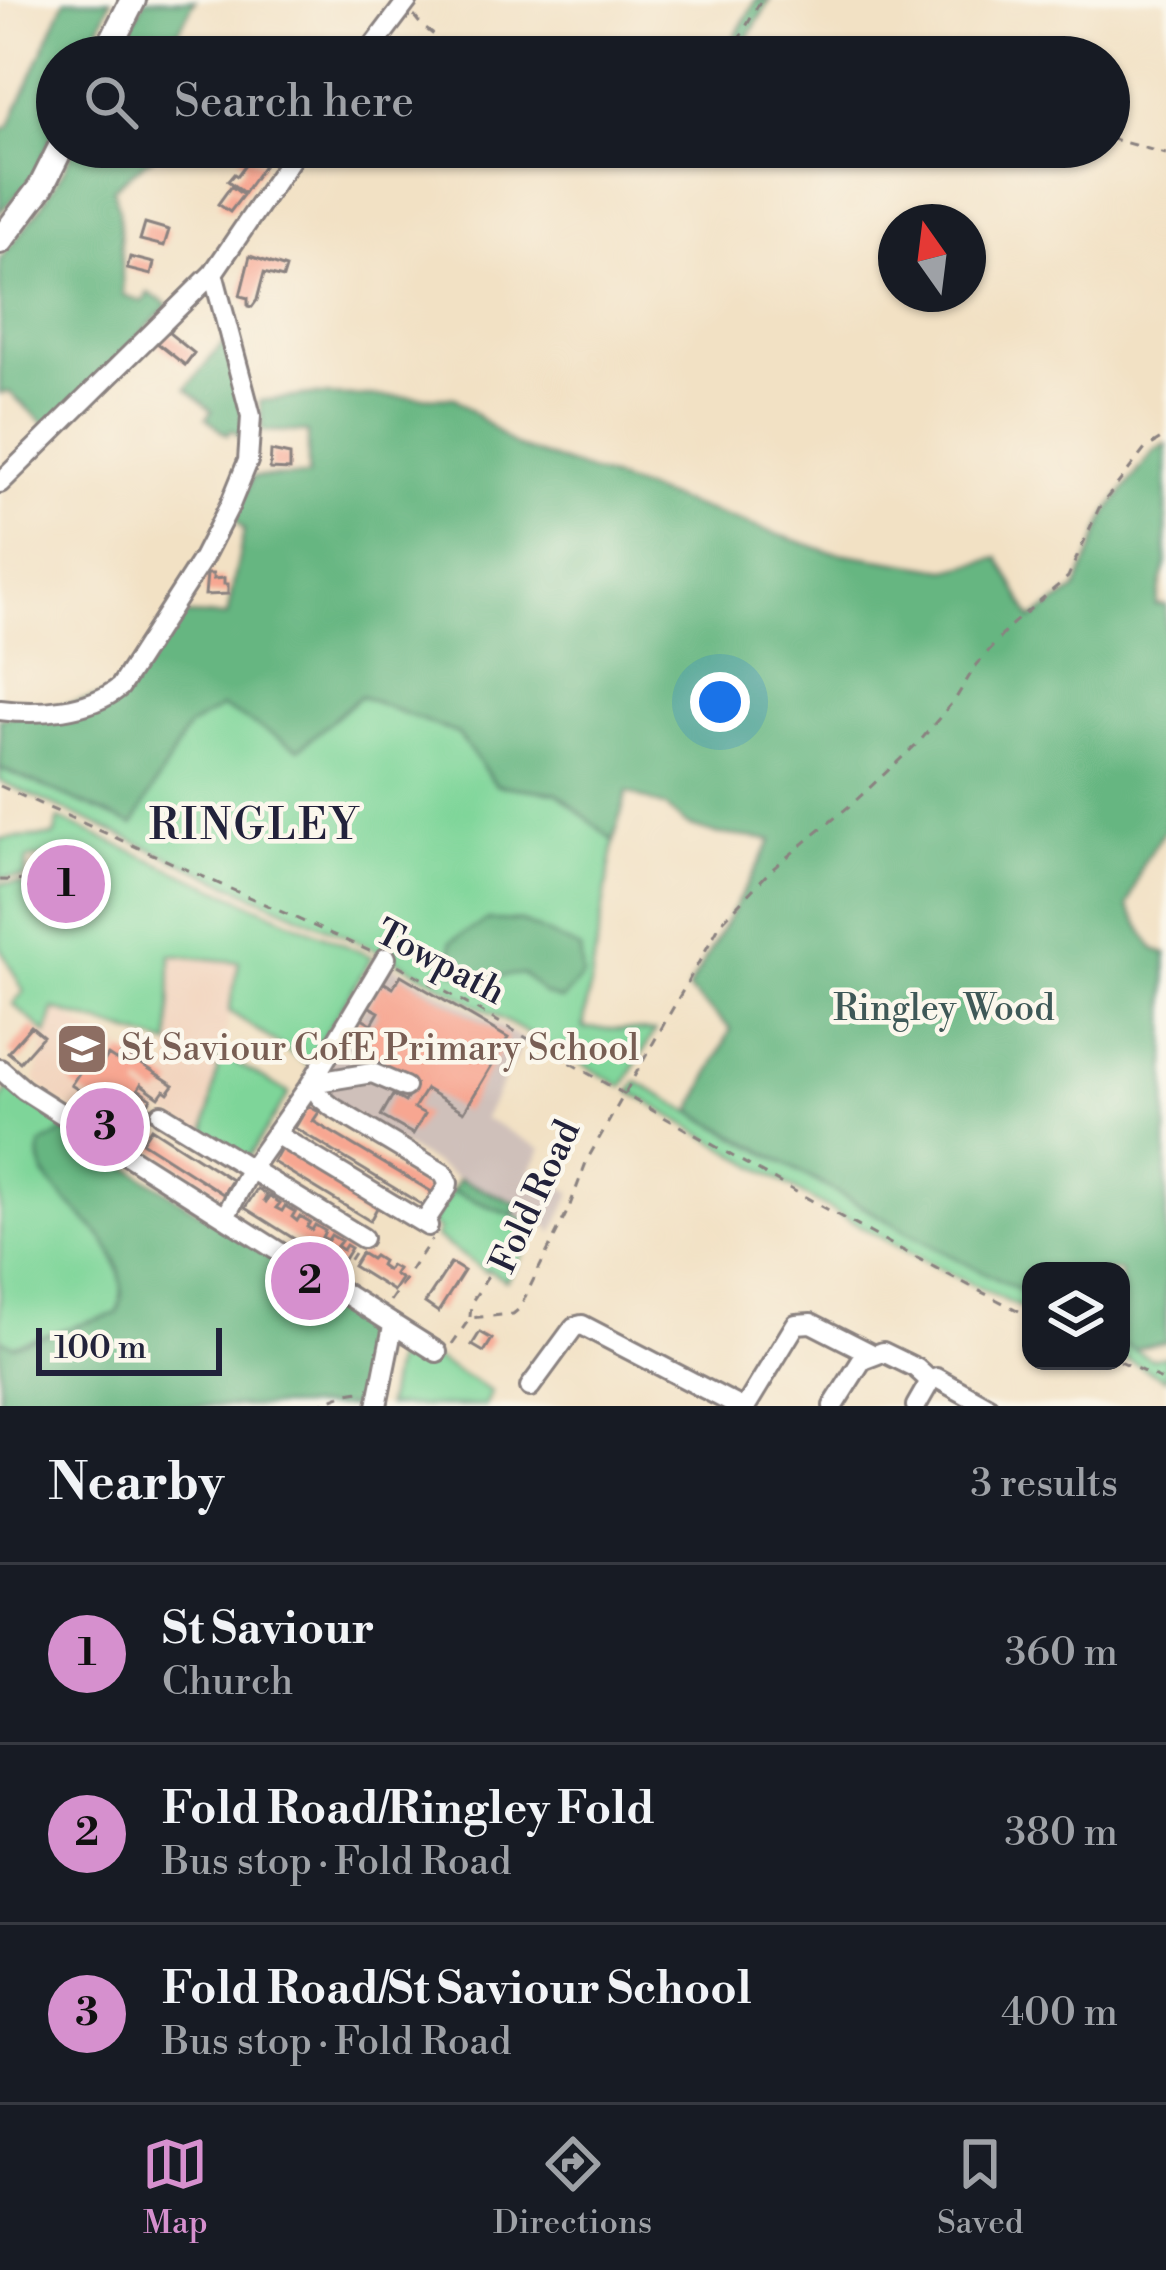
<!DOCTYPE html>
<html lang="en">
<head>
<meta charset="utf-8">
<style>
  body { margin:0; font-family:"Libre Bodoni",serif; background:#20242c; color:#f1f3f6 }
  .controls { position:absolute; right:36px; bottom:36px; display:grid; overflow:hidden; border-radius:24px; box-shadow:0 3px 9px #0004 }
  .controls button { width:108px; height:108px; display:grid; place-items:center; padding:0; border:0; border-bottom:3px solid #363941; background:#171b24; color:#f1f3f6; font:60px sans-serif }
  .compass { position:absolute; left:878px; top:204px; width:108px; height:108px; border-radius:50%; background:#171b24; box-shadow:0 3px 9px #0004; rotate:346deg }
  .scale { position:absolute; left:36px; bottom:30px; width:186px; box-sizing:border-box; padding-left:12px; border:6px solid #22223b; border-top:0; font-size:33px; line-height:42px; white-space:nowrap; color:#22223b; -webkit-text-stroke:9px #fbf7ec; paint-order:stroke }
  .you { position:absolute; left:720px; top:702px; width:42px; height:42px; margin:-30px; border:9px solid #fff; border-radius:50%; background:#1a73e8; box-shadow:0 0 0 18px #1a73e833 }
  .badge { display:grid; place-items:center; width:78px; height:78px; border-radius:50%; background:#d690ce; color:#111; font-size:39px; font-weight:700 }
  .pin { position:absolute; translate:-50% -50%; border:6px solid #fff; box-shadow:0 3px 12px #0006 }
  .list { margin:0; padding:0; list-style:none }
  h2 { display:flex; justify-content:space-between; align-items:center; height:156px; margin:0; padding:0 48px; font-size:51px }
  h2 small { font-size:39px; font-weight:400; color:#9ea1a6 }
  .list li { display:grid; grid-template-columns:78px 1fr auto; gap:36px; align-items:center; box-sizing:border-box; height:180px; padding:0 48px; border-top:3px solid #363941 }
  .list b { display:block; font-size:45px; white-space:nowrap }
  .list p { margin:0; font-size:39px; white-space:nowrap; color:#9ea1a6 }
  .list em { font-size:39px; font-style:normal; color:#9ea1a6 }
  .icon { flex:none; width:66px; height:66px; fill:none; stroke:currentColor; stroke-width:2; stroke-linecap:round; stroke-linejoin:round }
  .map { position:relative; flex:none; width:1166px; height:1406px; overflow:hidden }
  .search { position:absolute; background:#171b24; box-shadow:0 3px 9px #0004; left:36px; right:36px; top:36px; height:132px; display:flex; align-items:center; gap:30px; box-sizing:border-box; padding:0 42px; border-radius:66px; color:#9ea1a6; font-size:45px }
  .sheet { height:696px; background:#171b24 }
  nav { display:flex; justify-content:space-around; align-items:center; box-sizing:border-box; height:168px; border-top:3px solid #363941; background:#171b24; font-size:33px; color:#9ea1a6 }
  nav a { display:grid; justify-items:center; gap:6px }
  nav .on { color:#d690ce }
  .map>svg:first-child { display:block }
  .built { fill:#f2d4be }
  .industrial { fill:#cfc0ba }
  .green { fill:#7ed599; stroke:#507c6a; stroke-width:3 }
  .forest { fill:#66b681; stroke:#446c5e; stroke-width:3 }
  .building { fill:#f7a691 }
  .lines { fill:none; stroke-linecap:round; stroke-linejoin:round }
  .minor-casing { stroke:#8a8280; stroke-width:24 }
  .major-casing { stroke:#8a8280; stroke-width:30 }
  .path { stroke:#8a8280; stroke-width:3; stroke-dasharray:9 9; stroke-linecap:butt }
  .minor { stroke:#fff; stroke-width:18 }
  .major { stroke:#fff; stroke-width:24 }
  .labels { text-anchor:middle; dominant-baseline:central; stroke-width:9; stroke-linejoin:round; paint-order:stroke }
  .street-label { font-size:36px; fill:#22223b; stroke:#fbf7ec }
  .park-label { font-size:36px; fill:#3e5857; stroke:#fbf7ec }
  .education-label { font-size:36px; fill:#785e54; stroke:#fbf7ec; text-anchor:start }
  .quarter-label { font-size:42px; letter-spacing:3px; fill:#22223b; stroke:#fbf7ec }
</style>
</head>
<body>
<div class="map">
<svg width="1166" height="1406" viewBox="0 0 1166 1406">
  <rect width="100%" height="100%" fill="#fbf7ec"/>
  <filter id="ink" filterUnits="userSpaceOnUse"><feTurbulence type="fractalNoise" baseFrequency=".00833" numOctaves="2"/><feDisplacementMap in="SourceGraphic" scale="24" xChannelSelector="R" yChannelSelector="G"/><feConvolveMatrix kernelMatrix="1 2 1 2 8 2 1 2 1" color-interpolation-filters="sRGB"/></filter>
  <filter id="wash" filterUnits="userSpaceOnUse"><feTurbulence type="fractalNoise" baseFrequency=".004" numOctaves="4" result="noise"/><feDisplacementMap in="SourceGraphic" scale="48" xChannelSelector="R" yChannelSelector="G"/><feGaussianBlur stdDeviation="2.7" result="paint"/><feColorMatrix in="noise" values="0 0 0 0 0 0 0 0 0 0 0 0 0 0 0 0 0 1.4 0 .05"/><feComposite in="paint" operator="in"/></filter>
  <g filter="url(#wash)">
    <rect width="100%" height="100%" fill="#f2e1c4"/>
    <path class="built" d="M171,954L240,962L205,1135L161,1110L136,1148L57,1100L35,1081L53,1008L169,1077Z"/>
    <path class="industrial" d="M390,964L525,1040L484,1118L542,1149L530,1172L572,1192L553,1233L548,1226L540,1227L513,1216L517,1204L459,1179L313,1091Z"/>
    <path class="green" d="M360,696L458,734L496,785L557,793L614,841L583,1028L655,1031L623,1087L389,956L0,781V768L133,824L188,727L222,707L299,748Z
      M59,819L372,957L307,1064L229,1011L239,962L171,955L170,1045L54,1009L47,1034L13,1004L24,992L0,947V883L24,884L26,895L77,899V906L97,907L99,871L50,856L27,859L25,878L0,877V839L54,836Z
      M220,1054L289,1093L246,1161L205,1135Z
      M637,1082L936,1248L1031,1296V1313L916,1257L806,1196L631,1092Z
      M11,1086L68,1129L41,1145L44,1175L110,1245L125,1292L118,1314L12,1345L0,1339V1100Z
      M452,1191L540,1227L506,1281L488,1270L486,1272L436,1237L439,1230L431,1224Z
      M1121,1342L1151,1359L1166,1356V1379L1121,1357Z
      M406,1345H410L492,1392L485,1406H386L396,1352Z"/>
    <path class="forest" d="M65,0H111L86,57H57V123L33,179L0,212V129L9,127Z
      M145,0H195L165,57H113Z
      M756,0H770L737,57H723Z
      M74,147H165L113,188L119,209L123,295L143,302L148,293L169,305L48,427L9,392L0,394V259L36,214L65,168Z
      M225,341L242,406L243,440L232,430L227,435L206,418L212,411L186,388Z
      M312,395L455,398L515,446L827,551L947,570L999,558L1032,619L1076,590L1108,511L1154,451L1166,444V563L1156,605H1166V829L1142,865L1128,907L1154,949L1166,953V1342L1133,1349L1121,1342V1271H1031V1296L936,1248L692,1111L731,1029L688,990L772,840L713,833L687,825L666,807L627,792L614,841L557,793L496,785L458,734L360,696L299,749L222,707L188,727L133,825L0,768V718L125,692L179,615L227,616L244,530L234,518L253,477L308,476V432L262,431L260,401Z
      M488,920L521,921L580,949L583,976L562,1000L544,994L523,974L481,978L453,971L451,941Z
      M68,1129L377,1325L382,1336L367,1406H0V1339L13,1345L118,1313C144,1228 25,1199 41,1145Z
      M459,1179L518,1204L513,1216L452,1191Z"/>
    <g id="blocks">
      <path class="building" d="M244,153L264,165L244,193L228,181L234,174L237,176L246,164L239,159Z
        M231,186L243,195L230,212L218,204Z
        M145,223L169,230L164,246L140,240Z
        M250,256L286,268L283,278L264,273L257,300L252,307L248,306V298L240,296Z
        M130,257L154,263L151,275L127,269Z
        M167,327L171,330L169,333L194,353L185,365L157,343Z
        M271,451L290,455V470L270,469Z
        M207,574H213V579L224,578V584H228V594L205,595Z
        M35,867L99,871L97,907L77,906V899L33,896Z
        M401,975L508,1038L464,1112L426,1089L414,1108L425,1114L413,1134L381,1116L393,1095L405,1102L415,1084L345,1043L360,1017L372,1024L379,1012L368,1006L383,982L393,988Z
        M31,1026L43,1036L20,1062L8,1052Z
        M123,1052L174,1085L168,1093L164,1090L159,1097L141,1084L138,1089L151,1098L147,1105L155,1110L149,1119L146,1117L137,1130L127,1124L128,1121L71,1085L83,1067L79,1064L82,1059L88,1063L91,1058L95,1060L91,1066L98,1071L108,1055L117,1061Z
        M308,1106L319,1112L313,1121L437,1195L429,1209L295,1128Z
        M151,1128L232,1180L223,1194L142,1142Z
        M281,1148L378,1206L370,1221L273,1162Z
        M257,1189L267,1195L264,1200L266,1202L270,1196L280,1203L276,1208L282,1211L285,1206L295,1212L292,1217L297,1221L300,1216L310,1222L307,1227L312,1230L315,1225L325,1231L322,1237L328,1240L331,1235L341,1241L337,1246L343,1250L346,1245L351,1248L339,1267L245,1208Z
        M361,1253L371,1259L374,1256L382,1261L380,1265L387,1270L390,1265L397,1269L394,1274L401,1279L393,1291L353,1266Z
        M451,1263L464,1271L438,1312L425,1303Z
        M480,1332L492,1339L484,1352L472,1345Z"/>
    </g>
  </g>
  <g filter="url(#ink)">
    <use href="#blocks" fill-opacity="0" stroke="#8a8280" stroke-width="3"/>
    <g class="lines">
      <g class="minor-casing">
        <path id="minor" d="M365,57L408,0
          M0,483L213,273L299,147
          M0,710C38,715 89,712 120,687L203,558L230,505L248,461L251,416L213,273
          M0,1069L24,1090L437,1352
          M405,1087L372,1073L311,1083L320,1097L332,1107L444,1174L448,1183L447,1188L424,1223
          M161,1114L363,1238
          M277,1135L428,1226
          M225,1217L250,1170L310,1085L386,958
          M928,1381L937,1378L987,1406
          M530,1387L574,1327L582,1325L738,1406
          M377,1406L393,1326
          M746,1406L796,1324L811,1323L872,1354
          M833,1406L862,1360L883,1352L916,1368L927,1378L928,1385L916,1406"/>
      </g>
      <g class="major-casing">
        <path id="major" d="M104,57L133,0
          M0,241L41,187L61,147"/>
      </g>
      <path class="path" d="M414,16L422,26L463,57
        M729,57L761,0
        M1109,138L1166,154
        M0,786L374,953
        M0,880L33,881
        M398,965C609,1083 815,1209 1031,1317
        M340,1275L354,1253
        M390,1301L432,1239
        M470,1317L471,1303L489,1275
        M452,1344L470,1318L513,1314L519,1309L569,1208L587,1160L721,923L770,871L853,803L920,741L956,698L975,667L1010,626L1068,577L1099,508L1145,449L1166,436
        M1120,1361L1166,1382
        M316,1406L348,1393L365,1390"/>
      <use href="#minor" class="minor"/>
      <use href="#major" class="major"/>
    </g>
  </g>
  <defs>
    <g id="school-square" transform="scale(2.7)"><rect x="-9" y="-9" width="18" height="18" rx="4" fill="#8d6e63" stroke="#fbf7ec"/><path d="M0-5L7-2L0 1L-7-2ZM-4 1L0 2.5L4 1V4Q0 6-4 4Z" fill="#fff"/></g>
  </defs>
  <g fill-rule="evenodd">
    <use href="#school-square" x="82" y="1049"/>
  </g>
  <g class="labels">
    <g class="street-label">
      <text transform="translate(440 963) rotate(28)">Towpath</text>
      <text transform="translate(536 1197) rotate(-65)">Fold Road</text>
    </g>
    <g class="park-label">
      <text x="944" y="1009">Ringley Wood</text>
    </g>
    <g class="education-label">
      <text x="121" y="1049">St Saviour CofE Primary School</text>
    </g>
    <g class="quarter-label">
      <text x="255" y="826">RINGLEY</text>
    </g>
  </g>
</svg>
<div class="controls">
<button><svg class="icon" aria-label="layers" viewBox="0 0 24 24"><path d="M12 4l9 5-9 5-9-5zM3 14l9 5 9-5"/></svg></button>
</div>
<svg class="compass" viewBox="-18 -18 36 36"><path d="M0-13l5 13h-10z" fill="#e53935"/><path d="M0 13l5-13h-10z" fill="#9ea1a6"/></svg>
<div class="scale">100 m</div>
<div class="you"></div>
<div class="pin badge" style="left:66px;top:884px">1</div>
<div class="pin badge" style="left:310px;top:1281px">2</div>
<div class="pin badge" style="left:105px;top:1127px">3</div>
<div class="search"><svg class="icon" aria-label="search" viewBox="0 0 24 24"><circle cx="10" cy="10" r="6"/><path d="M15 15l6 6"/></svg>Search here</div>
</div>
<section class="sheet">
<h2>Nearby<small>3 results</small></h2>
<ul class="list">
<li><span class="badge">1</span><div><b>St Saviour</b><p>Church</p></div><em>360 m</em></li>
<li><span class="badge">2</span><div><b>Fold Road/Ringley Fold</b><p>Bus stop · Fold Road</p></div><em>380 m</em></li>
<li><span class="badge">3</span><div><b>Fold Road/St Saviour School</b><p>Bus stop · Fold Road</p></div><em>400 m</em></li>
</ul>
</section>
<nav>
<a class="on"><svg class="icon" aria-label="map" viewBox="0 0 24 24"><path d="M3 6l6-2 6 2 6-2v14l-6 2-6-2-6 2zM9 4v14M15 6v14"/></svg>Map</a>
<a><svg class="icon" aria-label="directions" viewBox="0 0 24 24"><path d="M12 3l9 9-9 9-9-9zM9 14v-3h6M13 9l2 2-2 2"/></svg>Directions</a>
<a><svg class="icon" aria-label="saved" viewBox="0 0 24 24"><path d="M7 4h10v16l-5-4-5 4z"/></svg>Saved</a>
</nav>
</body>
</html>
